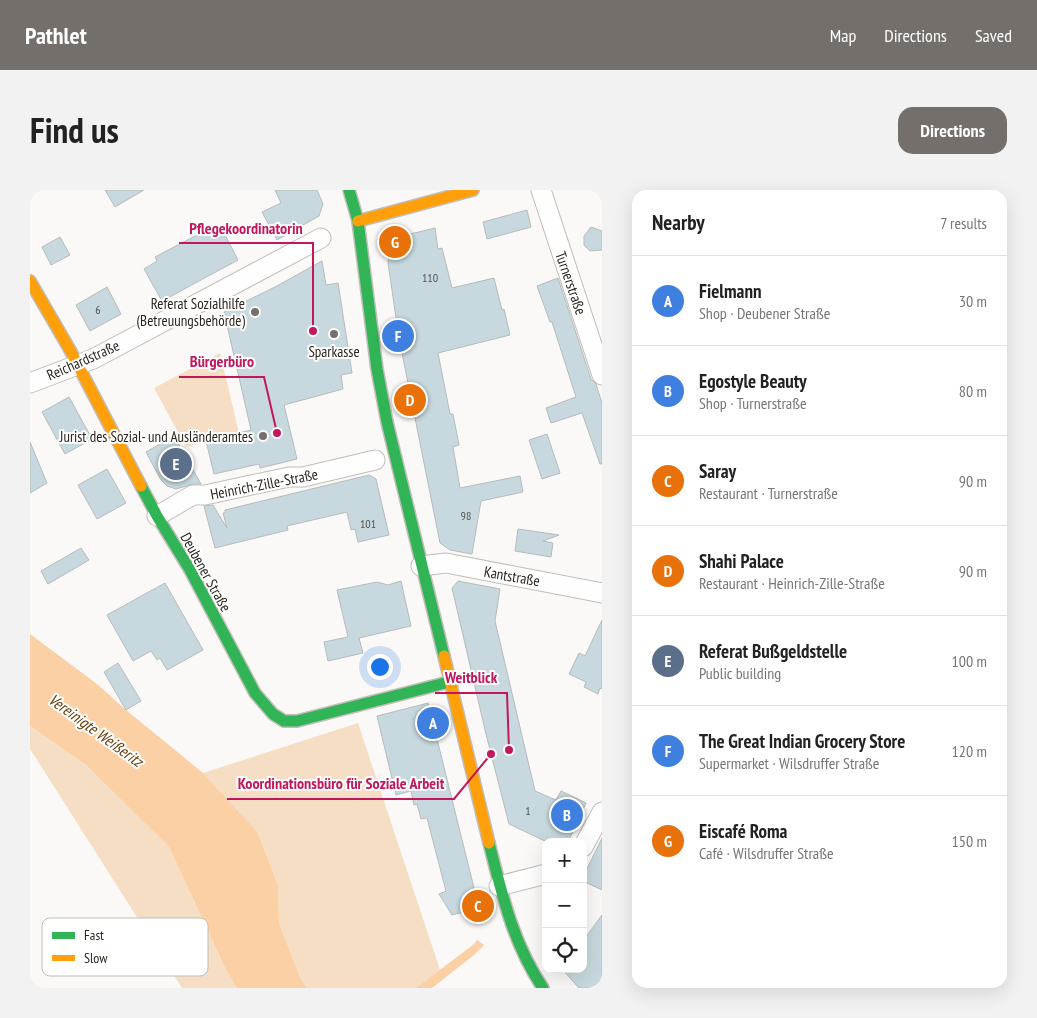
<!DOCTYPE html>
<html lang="en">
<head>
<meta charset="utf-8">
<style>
  body { margin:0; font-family:"PT Sans Narrow",sans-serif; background:#f2f2f2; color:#222 }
  .controls { position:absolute; right:15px; bottom:15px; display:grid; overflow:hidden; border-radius:10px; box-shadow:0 5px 20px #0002 }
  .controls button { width:45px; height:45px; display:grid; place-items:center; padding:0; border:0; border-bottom:1px solid #e0e0e0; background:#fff; color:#222; font:25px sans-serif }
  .you { position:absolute; left:349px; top:476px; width:18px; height:18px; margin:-12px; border:4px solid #fff; border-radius:50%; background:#1a73e8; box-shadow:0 0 0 8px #1a73e833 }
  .badge { display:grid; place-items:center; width:32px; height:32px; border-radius:50%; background:#746f6a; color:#fff; font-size:16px; font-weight:700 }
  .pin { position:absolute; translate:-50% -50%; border:2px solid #fff; box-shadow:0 1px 5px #0006 }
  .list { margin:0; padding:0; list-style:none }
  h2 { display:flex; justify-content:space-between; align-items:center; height:65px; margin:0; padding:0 20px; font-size:21px }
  h2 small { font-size:16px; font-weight:400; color:#767676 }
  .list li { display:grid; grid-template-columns:32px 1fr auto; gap:15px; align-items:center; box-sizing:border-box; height:90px; padding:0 20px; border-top:1px solid #e0e0e0 }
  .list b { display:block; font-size:19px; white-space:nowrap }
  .list p { margin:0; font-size:16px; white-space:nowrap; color:#767676 }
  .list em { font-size:16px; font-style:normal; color:#767676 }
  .icon { flex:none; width:28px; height:28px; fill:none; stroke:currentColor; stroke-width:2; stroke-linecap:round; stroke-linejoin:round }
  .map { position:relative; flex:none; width:572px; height:798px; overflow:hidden; border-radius:15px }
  header { display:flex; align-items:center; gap:30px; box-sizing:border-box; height:70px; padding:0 25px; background:#746f6a; color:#fff }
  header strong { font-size:24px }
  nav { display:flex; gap:28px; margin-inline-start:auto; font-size:18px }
  .intro { display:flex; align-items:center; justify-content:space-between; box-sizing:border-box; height:120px; padding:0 30px }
  h1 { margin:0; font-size:35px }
  .button { padding:12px 22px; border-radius:15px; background:#746f6a; color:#fff; font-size:18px; font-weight:700 }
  main { display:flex; gap:30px; padding:0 30px }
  aside { flex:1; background:#fff; border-radius:15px; box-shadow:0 5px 20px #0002 }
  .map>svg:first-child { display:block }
  .green { fill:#f6dec5 }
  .water { fill:#fad0a4 }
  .building { fill:#c7d9de; stroke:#b7bbbc }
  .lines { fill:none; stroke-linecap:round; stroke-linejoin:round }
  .street-casing { stroke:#c1beb9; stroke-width:21 }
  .fast-casing { stroke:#c1beb9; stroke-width:14 }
  .slow-casing { stroke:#c1beb9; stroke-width:14 }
  .street { stroke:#fefefe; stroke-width:19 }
  .fast { stroke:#30b455; stroke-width:11 }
  .slow { stroke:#ff9f0a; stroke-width:11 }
  .poi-dot { fill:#746f6a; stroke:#fff; stroke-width:2 }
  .labels { text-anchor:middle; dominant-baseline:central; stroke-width:4; stroke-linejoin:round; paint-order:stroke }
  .number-label { font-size:12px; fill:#52524e }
  .street-label { font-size:15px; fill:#2b251e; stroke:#fff }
  .poi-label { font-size:15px; fill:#2b251e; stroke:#fff; text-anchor:end }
  .water-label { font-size:16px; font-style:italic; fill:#684212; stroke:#fff }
  .key { fill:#fff; stroke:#bfbebc; stroke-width:1 }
  .key-label { font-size:14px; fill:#2b251e }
  .leader { fill:none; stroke:#c2185b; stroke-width:2 }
  .callout-dot { fill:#c2185b; stroke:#fff; stroke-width:2 }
  .callout-label { font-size:16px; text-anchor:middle; font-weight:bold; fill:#c2185b; stroke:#fff; stroke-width:4; stroke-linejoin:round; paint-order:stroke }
</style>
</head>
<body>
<header>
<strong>Pathlet</strong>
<nav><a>Map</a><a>Directions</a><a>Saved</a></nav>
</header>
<div class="intro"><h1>Find us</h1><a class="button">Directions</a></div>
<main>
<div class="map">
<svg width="572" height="798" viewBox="0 0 572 798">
  <rect width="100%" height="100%" fill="#fbf9f7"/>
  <path class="green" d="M190,163L209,243L156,257L124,198Z
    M328,533L410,780L386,798H277L270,787L249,733L248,695L227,641L173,583Z
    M0,536L56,575L139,657L196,780L207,798H152L0,559Z"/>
  <path class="water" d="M0,444L67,494L96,520L173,583L227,641L248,695L249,733L270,787L277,798H207L196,780L139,657L56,575L0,536Z
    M447,750L454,755L444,765L402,798H386L444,754Z"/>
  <path class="building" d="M75,0H114L85,17Z
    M245,0H287L293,14L289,26L247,50L232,22L251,13Z
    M497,20L501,37L457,49L453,32Z
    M191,37L208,70L132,111L114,79L127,71L125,67L142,58L175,41L177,45Z
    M561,37L572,41V60L560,61L554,55V46Z
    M405,38L408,59L412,58L422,98L464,88L472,120L474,119L480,145L408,163L420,224H423L429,255L423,257L430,298L490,286L493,302L451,311L442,364L420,360L410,353L369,148L358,73L360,58L365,52L372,46Z
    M30,47L40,65L21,75L12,57Z
    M292,71L296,95L308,93L322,183L311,185L313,199L254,215L267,269L230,278L229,274L184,284L176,251L221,240L194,122L245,97Z
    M528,88L561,189L566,194L572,213V274H570L552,223L521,233L516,218L546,207L522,132H520L507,96Z
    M77,97L91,124L60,141L46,115Z
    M39,207L62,249L35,264L12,222Z
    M517,244L530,283L512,289L499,250Z
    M144,246L171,294H163L146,299L137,296L131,290L116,262Z
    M0,252L17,293L0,303Z
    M77,279L96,313L67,329L48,295Z
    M339,285L346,289L359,345L328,352L325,339L321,340L317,322L257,336L258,340L185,358L174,316L183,315L197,338L193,323H195V320Z
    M488,339L529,345L513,351L523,353L521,367L485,361Z
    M51,358L59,370L18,394L11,381Z
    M371,391L381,436L329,448L333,463L298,471L294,452L318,447L307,400L347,392L358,395Z
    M428,391L470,399L465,431L505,601L526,610L531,601L556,613L538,652H517L479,634L456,544L422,398Z
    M135,393L173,460L137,480L130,468L127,470L121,461L103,471L77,425Z
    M572,430V499L570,498L568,504L554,497L556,492L539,484L549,463L555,466Z
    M88,473L111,511L96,520L74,482Z
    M398,513L449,718L422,725L409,704L416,701L397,628L391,629L387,614L384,615L381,601L366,605L347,526Z
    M572,648V700L553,691V687Z
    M572,725V798H549L532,779H553V751Z"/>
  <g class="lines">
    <g class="street-casing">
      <path id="street" d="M511,0L572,185
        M0,193L63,169L291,48
        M127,326L163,305H175L259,287H273L345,270
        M391,376L416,373L572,403
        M553,657L572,622
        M469,696L516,684"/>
    </g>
    <g class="fast-casing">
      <path id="fast" d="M319,0L328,31L347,179L357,232L414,466
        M111,296L127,326L160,380L225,503L243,524L254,531H267L419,492
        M459,653C472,704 483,754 513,798"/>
    </g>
    <g class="slow-casing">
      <path id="slow" d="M328,31L443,0
        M0,91L40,160L111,296
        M414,466L459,653"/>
    </g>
    <use href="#street" class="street"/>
    <use href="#fast" class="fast"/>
    <use href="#slow" class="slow"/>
  </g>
  <g class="poi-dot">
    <circle cx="225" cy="122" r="5"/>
    <circle cx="304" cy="144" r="5"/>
    <circle cx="233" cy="246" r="5"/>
  </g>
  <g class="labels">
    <g class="number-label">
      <text x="400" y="87">110</text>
      <text x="68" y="119">6</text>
      <text x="436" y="325">98</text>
      <text x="338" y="333">101</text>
      <text x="498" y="620">1</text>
    </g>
    <g class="street-label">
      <text transform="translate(541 93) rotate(71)">Turnerstraße</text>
      <text transform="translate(53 170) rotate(-24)">Reichardstraße</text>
      <text transform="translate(234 294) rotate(-11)">Heinrich-Zille-Straße</text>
      <text transform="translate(176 382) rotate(61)">Deubener Straße</text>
      <text transform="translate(482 386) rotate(10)">Kantstraße</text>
    </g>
    <g class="poi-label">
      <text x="215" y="113">Referat Sozialhilfe<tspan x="215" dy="17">(Betreuungsbehörde)</tspan></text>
      <text x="304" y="161" text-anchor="middle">Sparkasse</text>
      <text x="223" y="246">Jurist des Sozial- und Ausländeramtes</text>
    </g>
    <g class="water-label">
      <text transform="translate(66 540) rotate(36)">Vereinigte Weißeritz</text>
    </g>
  </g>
  <rect x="12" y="728" width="166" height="58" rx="8" class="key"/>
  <rect x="22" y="742" width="23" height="7" fill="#30b455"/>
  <rect x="22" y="765" width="23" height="6" fill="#ff9f0a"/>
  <g class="key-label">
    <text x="54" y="750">Fast</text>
    <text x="54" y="773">Slow</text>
  </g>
  <path class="leader" d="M283 141L283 53H149M247 243L234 187H149M479 560L477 503H405M461 564L424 609H197"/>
  <g class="callout-dot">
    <circle cx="283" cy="141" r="5"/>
    <circle cx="247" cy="243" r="5"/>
    <circle cx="479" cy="560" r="5"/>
    <circle cx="461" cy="564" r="5"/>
  </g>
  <g class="callout-label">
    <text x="216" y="44">Pflegekoordinatorin</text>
    <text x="192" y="177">Bürgerbüro</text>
    <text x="441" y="493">Weitblick</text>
    <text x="311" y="599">Koordinationsbüro für Soziale Arbeit</text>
  </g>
</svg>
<div class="controls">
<button>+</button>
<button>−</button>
<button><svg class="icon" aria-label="locate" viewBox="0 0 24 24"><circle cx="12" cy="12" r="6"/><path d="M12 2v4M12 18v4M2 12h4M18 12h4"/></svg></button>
</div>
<div class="you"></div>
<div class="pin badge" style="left:403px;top:533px;background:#3f7fe0">A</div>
<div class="pin badge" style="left:537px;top:625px;background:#3f7fe0">B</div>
<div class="pin badge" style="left:448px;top:716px;background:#e8710a">C</div>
<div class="pin badge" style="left:380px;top:210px;background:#e8710a">D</div>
<div class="pin badge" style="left:146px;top:274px;background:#5c6f8a">E</div>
<div class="pin badge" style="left:368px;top:146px;background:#3f7fe0">F</div>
<div class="pin badge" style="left:365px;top:52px;background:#e8710a">G</div>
</div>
<aside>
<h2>Nearby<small>7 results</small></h2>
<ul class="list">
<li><span class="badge" style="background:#3f7fe0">A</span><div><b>Fielmann</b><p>Shop · Deubener Straße</p></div><em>30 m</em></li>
<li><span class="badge" style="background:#3f7fe0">B</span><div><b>Egostyle Beauty</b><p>Shop · Turnerstraße</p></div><em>80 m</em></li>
<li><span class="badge" style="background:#e8710a">C</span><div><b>Saray</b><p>Restaurant · Turnerstraße</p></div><em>90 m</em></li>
<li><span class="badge" style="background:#e8710a">D</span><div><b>Shahi Palace</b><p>Restaurant · Heinrich-Zille-Straße</p></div><em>90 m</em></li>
<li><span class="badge" style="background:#5c6f8a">E</span><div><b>Referat Bußgeldstelle</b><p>Public building</p></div><em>100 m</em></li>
<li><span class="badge" style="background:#3f7fe0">F</span><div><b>The Great Indian Grocery Store</b><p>Supermarket · Wilsdruffer Straße</p></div><em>120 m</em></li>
<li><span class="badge" style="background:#e8710a">G</span><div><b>Eiscafé Roma</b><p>Café · Wilsdruffer Straße</p></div><em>150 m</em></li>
</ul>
</aside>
</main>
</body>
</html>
